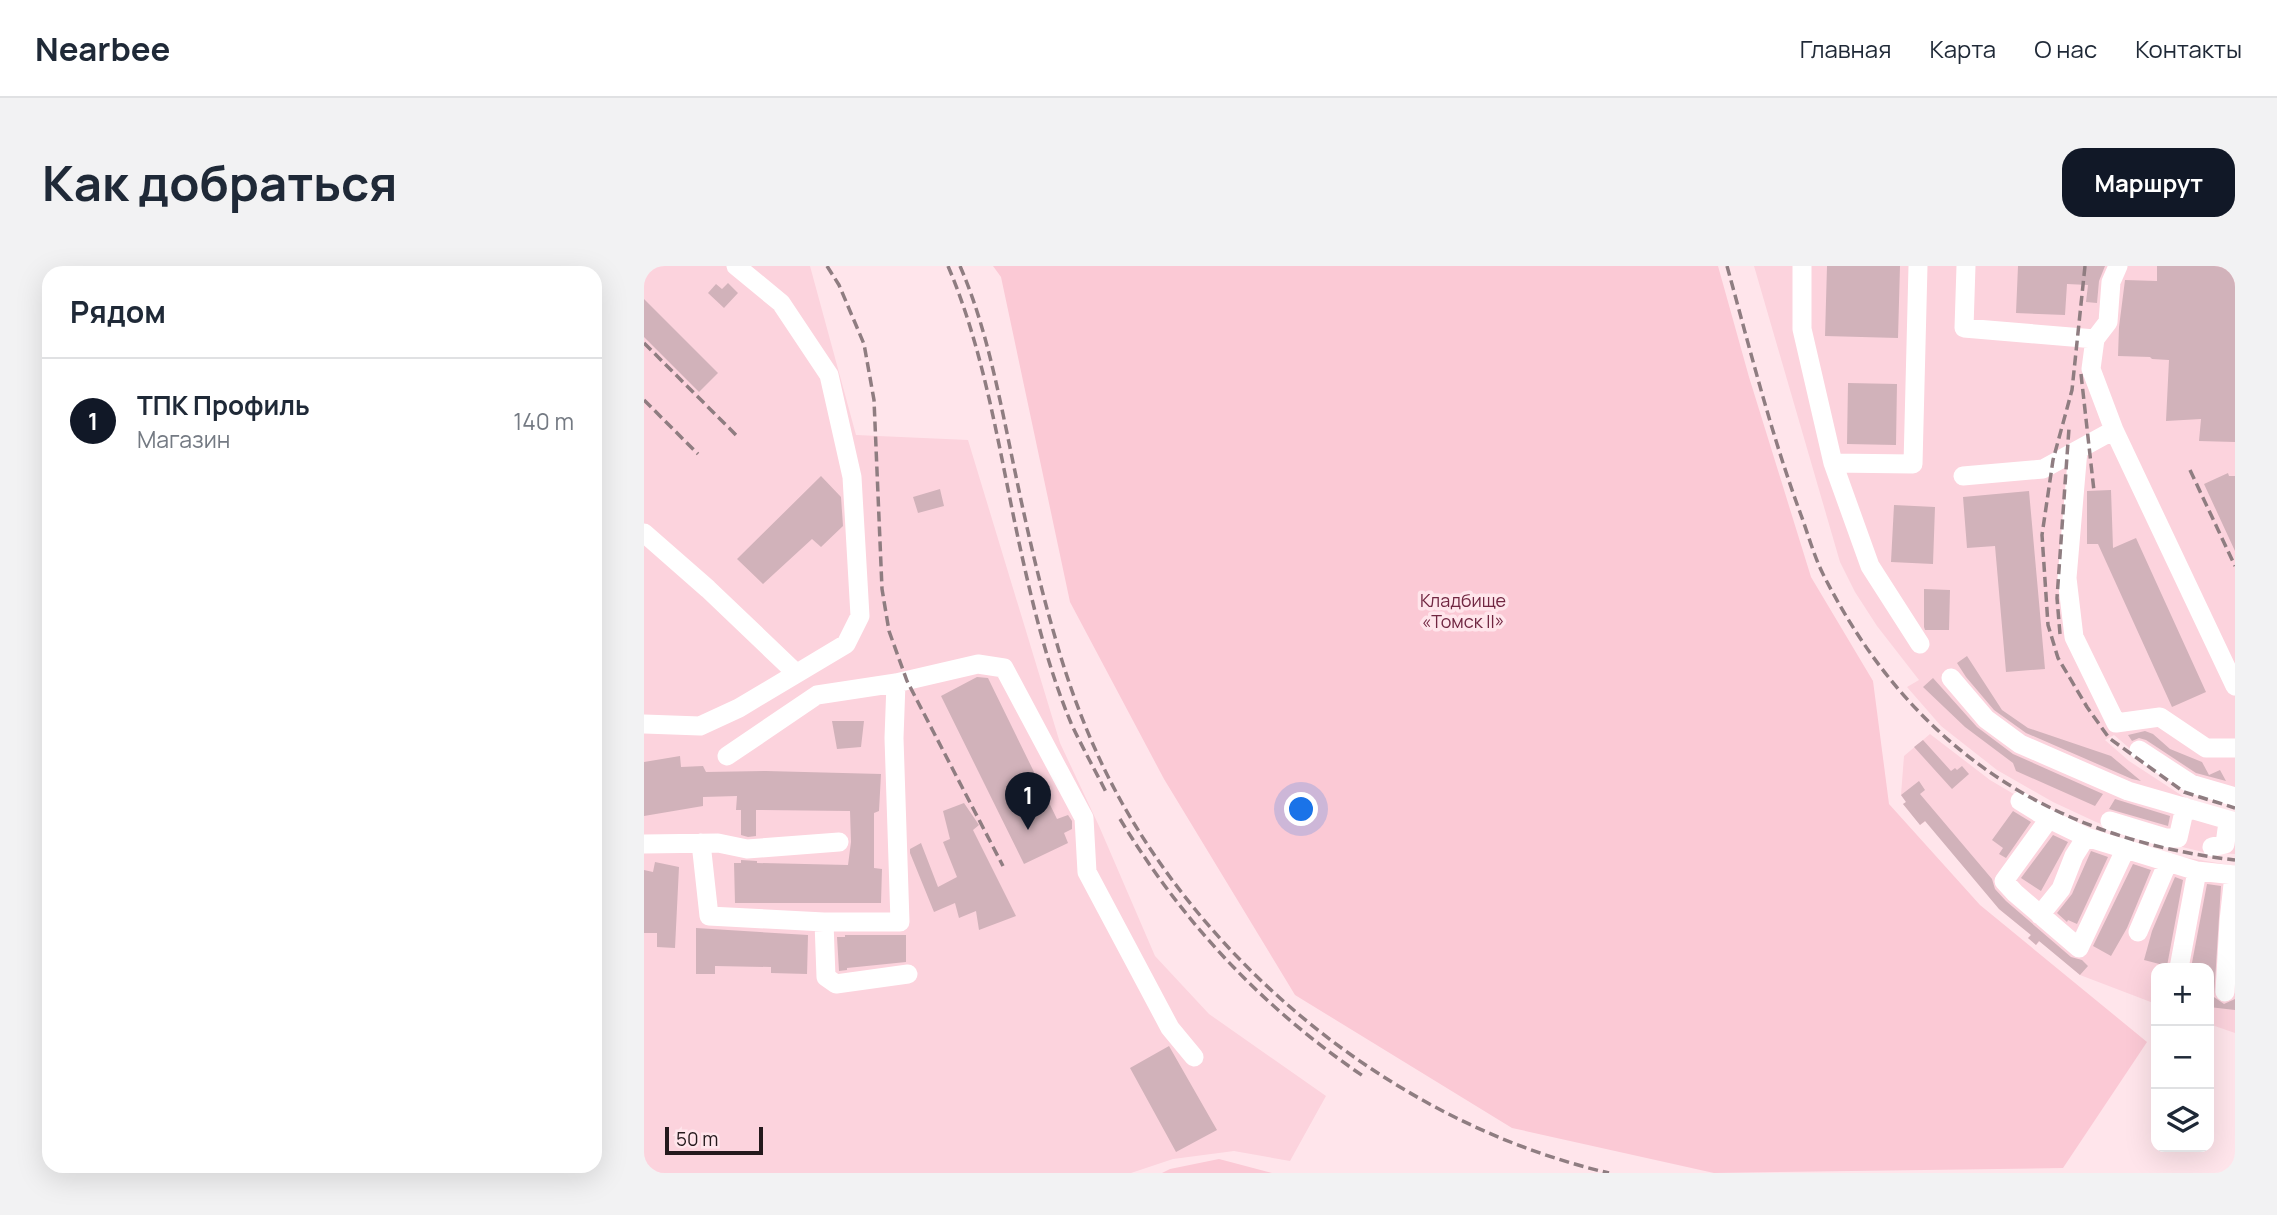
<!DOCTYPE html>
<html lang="ru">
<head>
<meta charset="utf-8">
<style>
  body { margin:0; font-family:Manrope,sans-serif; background:#f2f2f3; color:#1f2937 }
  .controls { position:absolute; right:21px; bottom:21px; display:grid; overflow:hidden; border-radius:14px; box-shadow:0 7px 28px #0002 }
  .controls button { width:63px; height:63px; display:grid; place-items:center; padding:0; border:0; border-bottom:2px solid #e0e1e3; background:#fff; color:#1f2937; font:35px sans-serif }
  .scale { position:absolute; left:21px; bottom:18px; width:98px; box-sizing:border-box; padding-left:7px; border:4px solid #24191c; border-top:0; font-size:19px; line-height:24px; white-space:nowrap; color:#24191c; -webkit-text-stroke:5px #ffe5eb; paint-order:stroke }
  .you { position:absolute; left:658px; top:544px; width:24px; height:24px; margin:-18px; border:5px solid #fff; border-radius:50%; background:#1a73e8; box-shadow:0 0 0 10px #1a73e833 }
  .badge { display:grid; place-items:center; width:46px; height:46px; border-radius:50%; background:#111827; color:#fff; font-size:23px; font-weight:700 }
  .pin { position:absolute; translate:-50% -58px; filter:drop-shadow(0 2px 4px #0008) }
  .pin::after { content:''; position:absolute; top:37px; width:24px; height:21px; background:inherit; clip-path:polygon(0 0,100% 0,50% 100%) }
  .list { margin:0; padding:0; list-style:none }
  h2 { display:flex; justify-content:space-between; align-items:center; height:91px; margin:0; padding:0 28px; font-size:30px }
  h2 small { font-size:23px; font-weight:400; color:#747a83 }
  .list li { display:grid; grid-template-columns:46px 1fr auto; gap:21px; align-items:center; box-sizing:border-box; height:126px; padding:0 28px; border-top:2px solid #e0e1e3 }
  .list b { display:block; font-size:26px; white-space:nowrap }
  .list p { margin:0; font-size:23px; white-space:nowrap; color:#747a83 }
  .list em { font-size:23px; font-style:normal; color:#747a83 }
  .icon { flex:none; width:38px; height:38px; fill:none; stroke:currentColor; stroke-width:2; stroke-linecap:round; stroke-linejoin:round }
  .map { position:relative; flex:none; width:1591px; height:907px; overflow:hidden; border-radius:21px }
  header { display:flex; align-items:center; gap:42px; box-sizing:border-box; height:98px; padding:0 35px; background:#fff; border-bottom:2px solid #e0e1e3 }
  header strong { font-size:33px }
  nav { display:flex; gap:38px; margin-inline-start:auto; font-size:24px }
  .intro { display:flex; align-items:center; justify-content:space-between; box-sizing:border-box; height:168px; padding:0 42px }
  h1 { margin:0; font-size:49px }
  .button { padding:18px 32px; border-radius:21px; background:#111827; color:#fff; font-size:24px; font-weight:700 }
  main { display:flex; gap:42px; padding:0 42px }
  aside { flex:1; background:#fff; border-radius:21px; box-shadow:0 7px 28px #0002 }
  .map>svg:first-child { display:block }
  .built { fill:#fcd3dd }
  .green { fill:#fbc9d5 }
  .building { fill:#d1b2ba }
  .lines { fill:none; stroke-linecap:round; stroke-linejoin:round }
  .minor { stroke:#fff; stroke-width:19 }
  .rail { stroke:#8f7d81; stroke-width:3.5; stroke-dasharray:10 5; stroke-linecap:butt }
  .labels { text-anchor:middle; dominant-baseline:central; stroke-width:7; stroke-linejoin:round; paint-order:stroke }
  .park-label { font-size:18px; fill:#702641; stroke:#ffe5eb }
</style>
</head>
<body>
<header>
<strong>Nearbee</strong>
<nav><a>Главная</a><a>Карта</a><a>О нас</a><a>Контакты</a></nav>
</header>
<div class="intro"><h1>Как добраться</h1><a class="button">Маршрут</a></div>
<main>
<aside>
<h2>Рядом<small></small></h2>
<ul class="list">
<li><span class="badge">1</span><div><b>ТПК Профиль</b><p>Магазин</p></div><em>140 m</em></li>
</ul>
</aside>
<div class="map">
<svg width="1591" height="907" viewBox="0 0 1591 907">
  <rect width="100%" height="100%" fill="#ffe5eb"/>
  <path class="built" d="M0,0H166L212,169L324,174L416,477L455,560L511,690L565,748L682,830L646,895L590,885L529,893L487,907H0Z
    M1110,0H1591V537L1490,486L1470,469L1461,474L1485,495L1540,531L1591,548V588L1559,586L1488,569L1452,556L1409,536L1353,504L1297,460L1263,421L1275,414L1233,360L1211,326L1196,296Z
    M1286,468L1346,514L1402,547L1446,567L1527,589L1591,600V767L1565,758V702H1512V738L1436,709L1396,675L1392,679L1384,672L1387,669L1355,643L1282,555L1276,559L1259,538L1262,536L1257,529L1260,490Z"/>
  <path class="green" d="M349,0H1074L1105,111L1167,311L1229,415L1245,538L1336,639L1503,776L1419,902L1070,907L868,862L651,729L520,513L426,336L357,11Z
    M575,893L628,907H518L526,903Z"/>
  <path class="building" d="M1183,0H1256L1254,72L1181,70Z
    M1374,0H1461L1455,15L1453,37L1442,36L1444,19L1423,18L1421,49L1372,47Z
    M1513,0H1591V176L1555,175L1557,153L1522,155L1525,94L1508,93L1506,91L1474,90L1475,61L1481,14L1513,15Z
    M84,17L94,27L80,42L64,27L72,18L78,23Z
    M0,33L74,107L55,126L0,71Z
    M1204,117L1253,118L1252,179L1203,178Z
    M1584,207L1585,210H1591V285L1560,218Z
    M177,210L197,231L199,260L177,281L168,273L119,318L93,293Z
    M296,223L300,240L274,247L269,231Z
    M1467,224L1469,282L1492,272L1562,426L1528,441L1454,278H1443V225Z
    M1385,225L1401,403L1362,406L1351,280L1323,282L1319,231Z
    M1250,239L1291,241L1289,298L1247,296Z
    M1280,323L1306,324L1305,364H1281L1280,361Z
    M1323,390L1358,444L1384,462L1467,490L1497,515L1488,513L1382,467L1350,444L1322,411L1313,397Z
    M333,411L344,412L413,553L424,549L428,555V563L420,567L424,577L380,598L297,430Z
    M1289,412L1333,461L1369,488L1459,528L1451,540L1372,505L1369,497L1321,461L1279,421Z
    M188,455H220L217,481L193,483Z
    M1501,465L1509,468L1526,483L1558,496L1565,509L1576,504L1582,515L1552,507L1502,474L1495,472L1488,475L1484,469Z
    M1279,474L1307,505L1311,502L1313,504L1318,500L1325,508L1308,523L1270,481Z
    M36,490L37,501L59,500L62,506L122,505L237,508L235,545L230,547V602L238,603L237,637H91L90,597H97V594L113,595V597L204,599L207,576L206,545L112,544V570L104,571L97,569V544H92L93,530L59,531V540L0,550V496Z
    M1275,515L1281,524L1276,528L1348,613L1351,623L1362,635L1427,691L1438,694L1444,700L1436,709L1395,675L1392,679L1384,672L1387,669L1355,643L1281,555L1276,559L1259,538L1262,536L1257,529Z
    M1471,533L1526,550L1524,560L1465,543Z
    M320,537L335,559L329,564L372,650L335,664L332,645L315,652L311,637L290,646L266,587V583L277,577L294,621L313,611L299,576L306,573L299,545Z
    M1369,545L1387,556L1362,592L1355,588L1359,582L1348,574Z
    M1409,569L1424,576L1397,625L1377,612Z
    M1447,585L1464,591L1433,658L1424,654L1423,656L1413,647L1428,628Z
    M11,596L35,601L31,682L13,681V667H0V604L9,606Z
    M1489,598L1507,604L1483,662L1467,690L1449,680Z
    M1531,611L1539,614L1523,700L1500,694L1508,665Z
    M1563,618L1577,620L1570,731L1580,738L1591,733V744L1565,741V702H1547Z
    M52,662L164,669L163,708L127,707V701L71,700V708H52Z
    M201,669H262V696L203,702V704L195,705L193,671H201Z
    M525,780L573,864L532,886L486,802Z"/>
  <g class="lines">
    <path class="minor" d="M1158,0V63L1189,197L1226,300L1276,378
      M1322,0L1320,62L1451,73
      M1470,164L1591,420
      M1434,184L1423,312L1430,371L1472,457L1516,451L1562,482H1591
      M1189,197L1269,198L1274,0
      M1319,210L1399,203L1470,164L1447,103L1451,73L1464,56L1467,16L1474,0
      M0,267L64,323L152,407
      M1307,412L1342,453L1376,478L1484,525L1591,556
      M0,458L56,460L95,442L202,378L216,350L208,211L185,109L137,37L92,0
      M1495,484L1547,518L1591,531
      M83,490L173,429L252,417L334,398L360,402L440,552L443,606L526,762L550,791
      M1376,535L1405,553L1442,571L1553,605L1591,609
      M1405,553L1360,615L1371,627L1435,682L1482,582
      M1466,555L1522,572H1534L1541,541
      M57,577L65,650L180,656H256L250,472L252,417
      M0,578L74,577L103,583L195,576
      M1568,581L1581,578L1584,556
      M1396,649L1417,623L1430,590L1442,571
      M180,656L182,711L192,718L264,708
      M1494,666L1524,596
      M1535,702L1553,605
      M1581,726L1585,655L1590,609"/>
    <path class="rail" d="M183,0L195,19L220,78L230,134L238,323L245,365L263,415L359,600
      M304,0C344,94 357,199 380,299C392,352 406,407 427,457C438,481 451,504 463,528
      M316,0C339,53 351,110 363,167C377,235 391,303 411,371C427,428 449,485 478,537C580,717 763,860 965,907
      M1083,0C1106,83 1127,168 1157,249C1164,268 1170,290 1179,308C1265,479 1403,572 1591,594
      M1441,0L1428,124L1409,194L1398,269L1404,359L1414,392L1443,441L1465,472L1540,526L1591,542
      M0,77L94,171
      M1437,108L1450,225
      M0,134L54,188
      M1546,204L1591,300
      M1416,368L1413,332L1425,162
      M476,553C540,658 618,741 719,810"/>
  </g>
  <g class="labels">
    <g class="park-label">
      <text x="819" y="334">Кладбище<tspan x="819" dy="21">«Томск II»</tspan></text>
    </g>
  </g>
</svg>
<div class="controls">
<button>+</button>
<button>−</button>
<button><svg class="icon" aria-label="layers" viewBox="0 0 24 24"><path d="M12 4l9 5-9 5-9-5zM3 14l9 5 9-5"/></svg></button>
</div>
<div class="scale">50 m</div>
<div class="you"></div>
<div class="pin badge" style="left:384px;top:564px">1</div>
</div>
</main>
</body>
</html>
